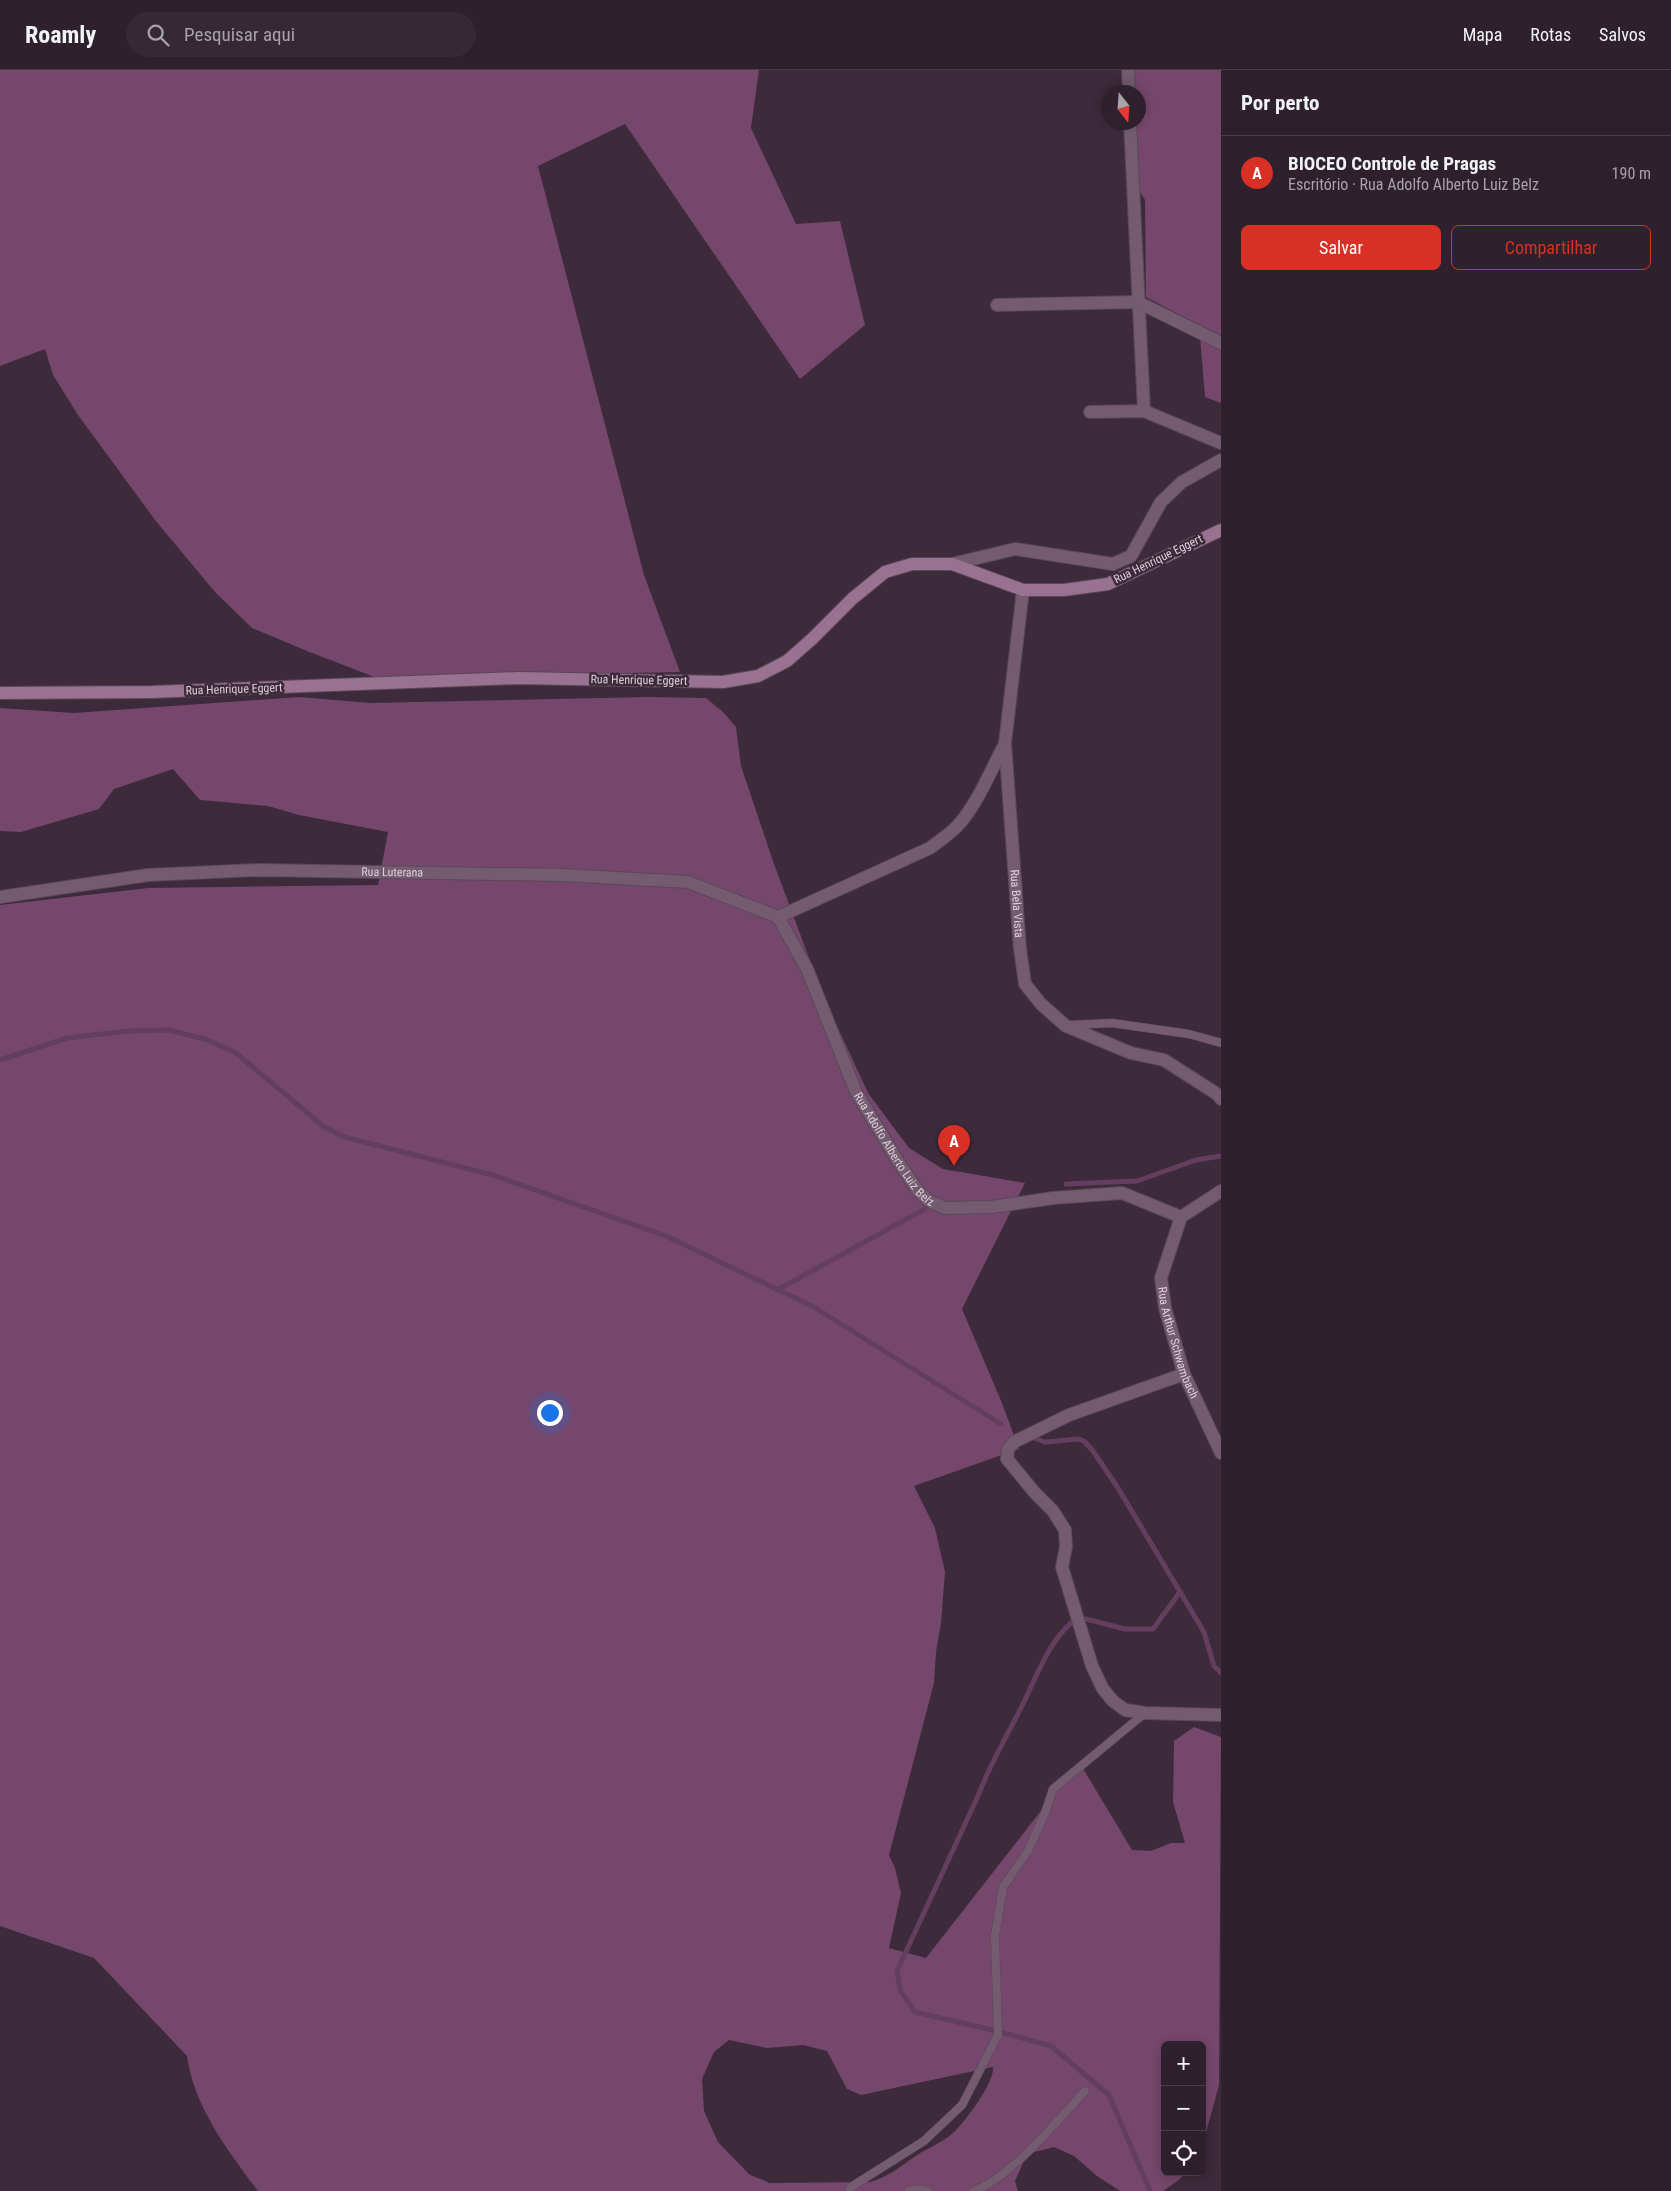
<!DOCTYPE html>
<html lang="pt">
<head>
<meta charset="utf-8">
<style>
  body { margin:0; font-family:"Roboto Condensed",sans-serif; background:#362834; color:#f1f3f6 }
  .controls { position:absolute; right:15px; bottom:15px; display:grid; overflow:hidden; border-radius:8px; box-shadow:0 2px 12px #0003 }
  .controls button { width:45px; height:45px; display:grid; place-items:center; padding:0; border:0; border-bottom:1px solid #493e48; background:#2e202c; color:#f1f3f6; font:25px sans-serif }
  .compass { position:absolute; left:1101px; top:15px; width:45px; height:45px; border-radius:50%; background:#2e202c; box-shadow:0 2px 12px #0003; rotate:163deg }
  .you { position:absolute; left:549px; top:1342px; width:18px; height:18px; margin:-12px; border:4px solid #fff; border-radius:50%; background:#1a73e8; box-shadow:0 0 0 8px #1a73e833 }
  .badge { display:grid; place-items:center; width:32px; height:32px; border-radius:50%; background:#d93025; color:#fff; font-size:16px; font-weight:700 }
  .pin { position:absolute; translate:-50% -41px; filter:drop-shadow(0 1px 2px #0008) }
  .pin::after { content:''; position:absolute; top:26px; width:18px; height:15px; background:inherit; clip-path:polygon(0 0,100% 0,50% 100%) }
  .list { margin:0; padding:0; list-style:none }
  h2 { display:flex; justify-content:space-between; align-items:center; height:65px; margin:0; padding:0 20px; font-size:21px }
  h2 small { font-size:16px; font-weight:400; color:#a7a3a9 }
  .list li { display:grid; grid-template-columns:32px 1fr auto; gap:15px; align-items:center; box-sizing:border-box; height:75px; padding:0 20px; border-top:1px solid #493e48 }
  .list b { display:block; font-size:19px; white-space:nowrap }
  .list p { margin:0; font-size:16px; white-space:nowrap; color:#a7a3a9 }
  .list em { font-size:16px; font-style:normal; color:#a7a3a9 }
  .actions { display:flex; gap:10px; padding:15px 20px }
  .actions a { flex:1; padding:11px 0; border:1px solid #d93025; border-radius:8px; text-align:center; font-size:18px; color:#d93025 }
  .actions .main { background:#d93025; color:#fff }
  .icon { flex:none; width:28px; height:28px; fill:none; stroke:currentColor; stroke-width:2; stroke-linecap:round; stroke-linejoin:round }
  .map { position:relative; flex:none; width:1221px; height:2121px; overflow:hidden }
  header { display:flex; align-items:center; gap:30px; box-sizing:border-box; height:70px; padding:0 25px; background:#2e202c; border-bottom:1px solid #493e48 }
  header strong { font-size:24px }
  nav { display:flex; gap:28px; margin-inline-start:auto; font-size:18px }
  .search { width:350px; height:45px; background:#362834; display:flex; align-items:center; gap:12px; box-sizing:border-box; padding:0 18px; border-radius:28px; color:#a7a3a9; font-size:19px }
  main { display:flex }
  aside { flex:1; background:#2e202c }
  .map>svg:first-child { display:block }
  .green { fill:#75476c; fill-rule:evenodd }
  .lines { fill:none; stroke-linecap:round; stroke-linejoin:round }
  .stream { stroke:#643e5f; stroke-width:5 }
  .lane-casing { stroke:#5a4857; stroke-width:9 }
  .street-casing { stroke:#5a4857; stroke-width:14 }
  .secondary-casing { stroke:#5a4857; stroke-width:14 }
  .lane { stroke:#745b6f; stroke-width:8 }
  .street { stroke:#745b6f; stroke-width:12 }
  .secondary { stroke:#997191; stroke-width:12 }
  .labels { text-anchor:middle; dominant-baseline:central; stroke-width:5; stroke-linejoin:round; paint-order:stroke }
  .street-label { font-size:12px; fill:#dccfd9; stroke:#3d2a3a }
</style>
</head>
<body>
<header>
<strong>Roamly</strong>
<div class="search"><svg class="icon" aria-label="search" viewBox="0 0 24 24"><circle cx="10" cy="10" r="6"/><path d="M15 15l6 6"/></svg>Pesquisar aqui</div>
<nav><a>Mapa</a><a>Rotas</a><a>Salvos</a></nav>
</header>
<main>
<div class="map">
<svg width="1221" height="2121" viewBox="0 0 1221 2121">
  <rect width="100%" height="100%" fill="#3d2a3a"/>
  <path class="green" d="M0,0H759L751,58L796,154L840,151L865,255L800,309L625,54L538,96L644,505L680,602L377,608L307,581L252,558L215,522L155,450L78,345L53,305L45,279L0,296Z
    M1130,0H1221V333L1205,327L1199,255L1146,227L1145,130L1137,117L1133,53L1138,52V22H1132Z
    M299,627L370,633L648,627L706,628L723,642L736,657L741,696L774,794L824,928L868,1023L909,1078L943,1099L1025,1113L962,1239L1002,1333L1019,1379L914,1416L935,1458L945,1502L941,1553L936,1582L934,1613L889,1785L895,1798L901,1823L889,1878L926,1888L1079,1692L1132,1780L1151,1781L1171,1773H1185L1173,1732L1174,1671L1194,1657L1221,1667L1219,2015L1202,2077V1975H1165V2102H1186L1179,2110L1163,2121H1120L1097,2106L1074,2086L1054,2077L1027,2084L1015,2111L1018,2121H258C228,2081 194,2037 187,1986L94,1888L0,1856V835L148,818L378,815L388,762L299,745L268,736L200,730L173,699L114,719L99,739L21,762L0,761V638L74,643ZM729,1970L767,1978L803,1975L827,1981L847,2019L861,2025L993,1997C995,2012 965,2052 953,2063C944,2071 931,2077 920,2083C903,2094 891,2106 870,2112L770,2113L750,2105L718,2072L704,2041L702,2009L714,1982Z"/>
  <g class="lines">
    <path class="stream" d="M0,990L67,968L128,961L169,960L208,970L236,983L323,1056L344,1067L493,1105L666,1166L814,1237L1001,1354
      M1066,1114L1137,1111L1196,1090L1221,1086
      M777,1220L925,1139
      M1031,1367L1045,1372L1079,1369L1084,1371L1093,1381L1118,1418L1204,1562L1214,1596L1221,1603
      M1086,1549L1125,1559H1153L1180,1522
      M1071,1553C1048,1573 1036,1608 1022,1636C1007,1666 990,1694 978,1726L897,1901L900,1920L915,1942L996,1961L1051,1976L1109,2025L1150,2121"/>
    <g class="lane-casing">
      <path id="lane" d="M1070,955L1112,953L1189,964L1221,973
        M849,2121L851,2117L924,2071L962,2035L998,1965L995,1865L1003,1817L1028,1781L1045,1743L1053,1719L1145,1643
        M909,2121L918,2119L928,2121
        M974,2121C1013,2105 1056,2052 1085,2021"/>
    </g>
    <g class="street-casing">
      <g id="street">
        <path d="M1128,0L1129,22"/>
        <path d="M1130,52L1144,341"/>
        <path d="M997,235L1138,232L1221,273"/>
        <path d="M1090,342L1144,341L1221,373"/>
        <path d="M952,494L1015,479L1113,494L1131,486L1161,432L1182,412L1221,390"/>
        <path id="s1" d="M1023,520L1005,673L1020,879L1025,914L1041,934L1066,956L1131,983L1164,990L1217,1024L1221,1029"/>
        <path id="s2" d="M0,827L148,805L258,800L563,805L688,812L778,847"/>
        <path id="s3" d="M778,847L807,899L856,1022L899,1093L918,1121L929,1131L945,1138L992,1137L1053,1128L1122,1123L1181,1147"/>
        <path d="M778,847L930,778C940,770 952,763 960,753C979,731 991,699 1005,674"/>
        <path id="s4" d="M1221,1121L1181,1147L1161,1208L1165,1238L1184,1304L1221,1383"/>
        <path d="M1184,1304L1069,1345L1014,1372L1008,1379L1007,1389L1035,1423L1053,1441L1065,1460L1066,1477L1062,1497L1092,1596L1103,1619L1113,1631L1125,1640L1145,1643L1221,1645"/>
      </g>
    </g>
    <g class="secondary-casing">
      <path id="secondary" d="M0,623L151,622L519,608L723,612L758,606L787,591L812,569L852,529L885,502L912,494H952L1023,520H1064L1108,514L1221,460"/>
    </g>
    <use href="#lane" class="lane"/>
    <use href="#street" class="street"/>
    <use href="#secondary" class="secondary"/>
  </g>
  <g class="labels">
    <g class="street-label">
      <text transform="translate(1158 489) rotate(-26)">Rua Henrique Eggert</text>
      <text transform="translate(639 610) rotate(1)">Rua Henrique Eggert</text>
      <text transform="translate(234 619) rotate(-2)">Rua Henrique Eggert</text>
      <text stroke="none"><textPath href="#s2" startOffset="394">Rua Luterana</textPath></text>
      <text stroke="none"><textPath href="#s1" startOffset="315">Rua Bela Vista</textPath></text>
      <text stroke="none"><textPath href="#s3" startOffset="261">Rua Adolfo Alberto Luiz Belz</textPath></text>
      <text stroke="none"><textPath href="#s4" startOffset="179">Rua Arthur Schwambach</textPath></text>
    </g>
  </g>
</svg>
<div class="controls">
<button>+</button>
<button>−</button>
<button><svg class="icon" aria-label="locate" viewBox="0 0 24 24"><circle cx="12" cy="12" r="6"/><path d="M12 2v4M12 18v4M2 12h4M18 12h4"/></svg></button>
</div>
<svg class="compass" viewBox="-18 -18 36 36"><path d="M0-13l5 13h-10z" fill="#e53935"/><path d="M0 13l5-13h-10z" fill="#a7a3a9"/></svg>
<div class="you"></div>
<div class="pin badge" style="left:954px;top:1096px">A</div>
</div>
<aside>
<h2>Por perto<small></small></h2>
<ul class="list">
<li><span class="badge">A</span><div><b>BIOCEO Controle de Pragas</b><p>Escritório · Rua Adolfo Alberto Luiz Belz</p></div><em>190 m</em></li>
</ul>
<div class="actions"><a class="main">Salvar</a><a>Compartilhar</a></div>
</aside>
</main>
</body>
</html>
